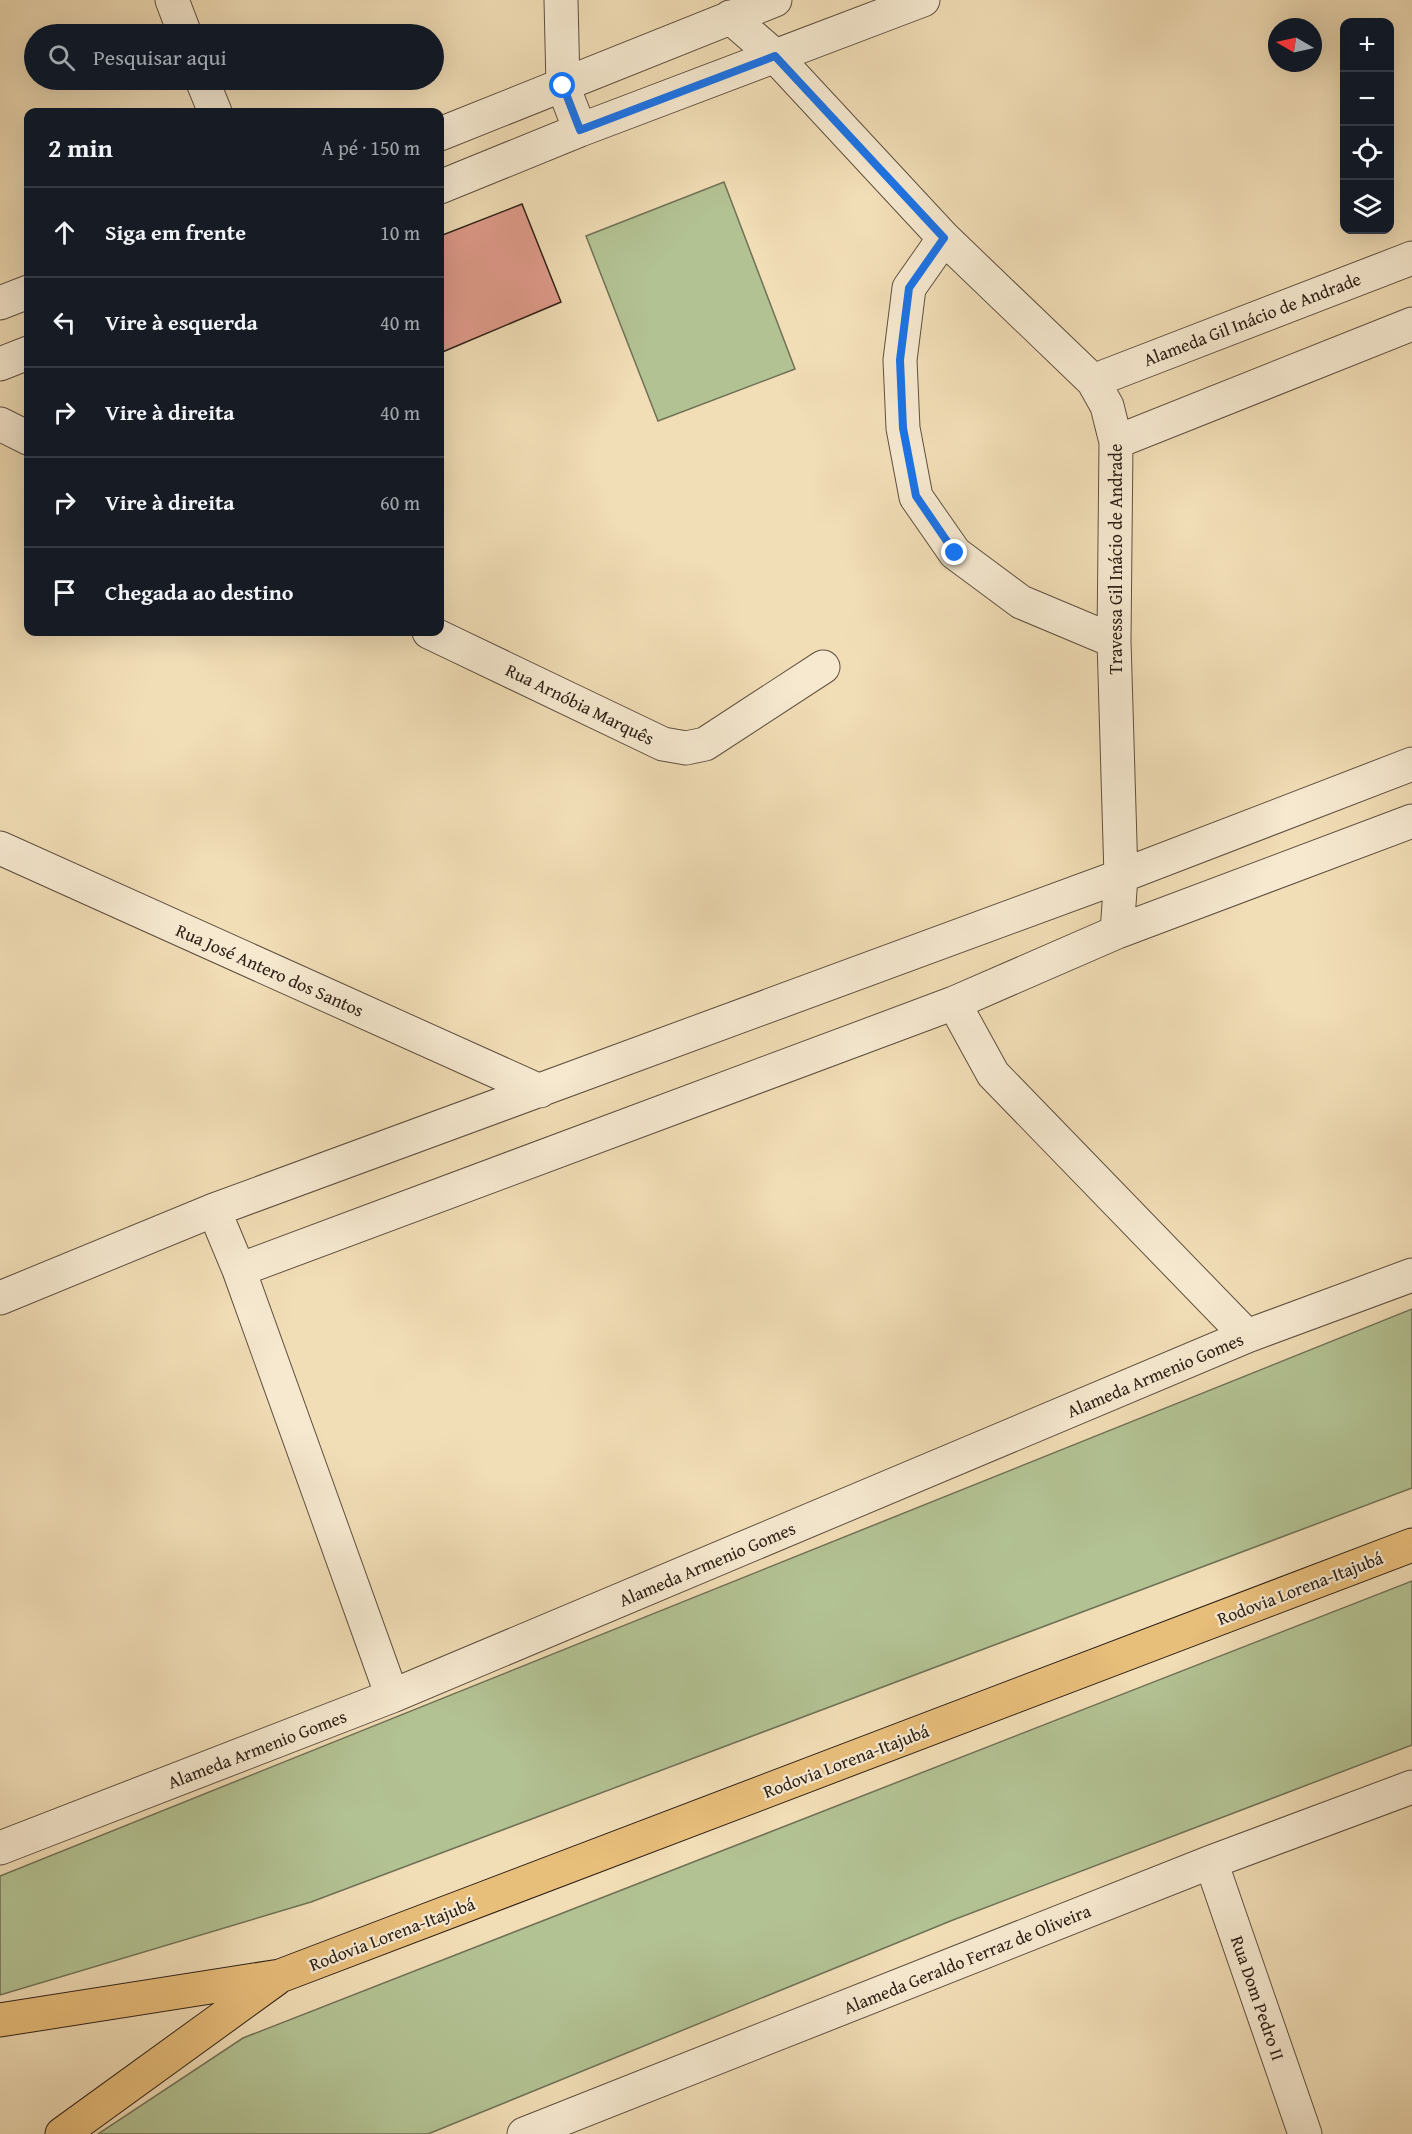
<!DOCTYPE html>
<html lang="pt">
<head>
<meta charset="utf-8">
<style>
  body { margin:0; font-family:"Gentium Book Plus",serif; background:#20242c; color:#f1f3f6 }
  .controls { position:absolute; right:18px; top:18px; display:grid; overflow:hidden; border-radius:12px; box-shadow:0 6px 24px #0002 }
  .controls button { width:54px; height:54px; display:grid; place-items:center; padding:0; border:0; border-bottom:2px solid #363941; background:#171b24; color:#f1f3f6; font:30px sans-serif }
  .compass { position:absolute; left:1268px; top:18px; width:54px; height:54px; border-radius:50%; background:#171b24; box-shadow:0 6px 24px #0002; rotate:279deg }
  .stop { position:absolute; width:18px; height:18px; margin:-14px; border:4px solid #1a73e8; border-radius:50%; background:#fff }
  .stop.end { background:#1a73e8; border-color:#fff; box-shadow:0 2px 6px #0008 }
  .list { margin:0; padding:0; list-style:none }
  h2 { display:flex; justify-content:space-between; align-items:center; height:78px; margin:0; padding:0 24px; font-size:26px }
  h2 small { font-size:20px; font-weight:400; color:#9ea1a6 }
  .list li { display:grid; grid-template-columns:39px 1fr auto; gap:18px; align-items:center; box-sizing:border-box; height:90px; padding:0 24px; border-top:2px solid #363941 }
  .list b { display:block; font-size:22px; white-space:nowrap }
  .list em { font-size:20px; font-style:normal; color:#9ea1a6 }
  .icon { flex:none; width:33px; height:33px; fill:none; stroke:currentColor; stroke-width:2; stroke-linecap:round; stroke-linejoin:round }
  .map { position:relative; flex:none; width:1412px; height:2134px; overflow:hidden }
  .search { position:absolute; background:#171b24; box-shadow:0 6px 24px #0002; left:24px; top:24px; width:420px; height:66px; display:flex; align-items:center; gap:15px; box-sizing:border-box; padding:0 21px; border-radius:33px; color:#9ea1a6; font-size:22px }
  .panel { position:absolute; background:#171b24; box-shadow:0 6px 24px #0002; left:24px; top:108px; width:420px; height:528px; border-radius:12px }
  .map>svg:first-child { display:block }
  .green { fill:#b3c293; stroke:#707255; stroke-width:1.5 }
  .building { fill:#df9a8a; stroke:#2e2117; stroke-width:1.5 }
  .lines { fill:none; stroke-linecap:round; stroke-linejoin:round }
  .minor-casing { stroke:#5f503f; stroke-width:35 }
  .trunk-casing { stroke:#2e2117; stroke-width:35 }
  .minor { stroke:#f6e9d0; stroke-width:33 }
  .trunk { stroke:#e8be7b; stroke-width:33 }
  .route { stroke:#1a73e8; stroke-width:8 }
  .labels { text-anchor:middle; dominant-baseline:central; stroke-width:4.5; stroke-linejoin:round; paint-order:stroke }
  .street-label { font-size:18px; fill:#2e2117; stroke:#f6e9d0 }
</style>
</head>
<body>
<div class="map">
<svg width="1412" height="2134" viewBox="0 0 1412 2134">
  <rect width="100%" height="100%" fill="#f1ddb6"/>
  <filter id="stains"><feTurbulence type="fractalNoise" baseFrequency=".00333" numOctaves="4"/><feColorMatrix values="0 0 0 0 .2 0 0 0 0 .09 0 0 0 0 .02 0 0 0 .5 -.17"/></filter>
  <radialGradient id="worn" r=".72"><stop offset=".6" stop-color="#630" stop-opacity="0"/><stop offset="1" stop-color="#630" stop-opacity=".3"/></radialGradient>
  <path class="green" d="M724,182L795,369L658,421L586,236Z
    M1412,1309V1488L311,1902L0,1995V1876Z
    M1412,1581V1745L953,1920L428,2134H98L243,2038Z"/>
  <path class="building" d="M522,204L561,302L440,353V236Z"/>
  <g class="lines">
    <g class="minor-casing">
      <path id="minor" d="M172,0L185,34
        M561,0L563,86L580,130
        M730,17L775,56L944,238L1093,381L1107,406L1116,442L1114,641L1121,876L1117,932
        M202,80L215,112
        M440,134L775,0
        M440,187L580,130L923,0
        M944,238L909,288L900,360L903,428L916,497L955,553L1021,602L1114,641
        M0,303L28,292
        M0,364L28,353
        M1093,381L1412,258
        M0,424L28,438
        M1116,442L1412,324
        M429,632L663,744L686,748L705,744L823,667
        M0,848L540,1091
        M954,1003L993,1074L1247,1336
        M214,1210L239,1270L392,1696
        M239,1270L954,1003L1117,932L1412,821
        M0,1298L214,1210L1121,876L1412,764
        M0,1848L392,1696L1247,1336L1412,1275
        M1211,1862L1305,2134
        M524,2134L1211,1862L1412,1787"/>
    </g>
    <g class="trunk-casing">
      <path id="trunk" d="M0,2020L280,1976L1412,1545
        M62,2134L276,1979"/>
    </g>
    <use href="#minor" class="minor"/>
    <use href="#trunk" class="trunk"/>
  </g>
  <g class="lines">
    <path class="route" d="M563,86L580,130L775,56L944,238L909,288L900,360L903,428L916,496L955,553"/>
  </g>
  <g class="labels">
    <g class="street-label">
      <text transform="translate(1252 319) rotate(-21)">Alameda Gil Inácio de Andrade</text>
      <text transform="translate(1115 559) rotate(-90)">Travessa Gil Inácio de Andrade</text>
      <text transform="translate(580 704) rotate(26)">Rua Arnóbia Marquês</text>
      <text transform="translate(270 970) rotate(24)">Rua José Antero dos Santos</text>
      <text transform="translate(1155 1375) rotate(-23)">Alameda Armenio Gomes</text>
      <text transform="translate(707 1564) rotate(-23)">Alameda Armenio Gomes</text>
      <text transform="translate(1300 1588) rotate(-21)">Rodovia Lorena-Itajubá</text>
      <text transform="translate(257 1749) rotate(-21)">Alameda Armenio Gomes</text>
      <text transform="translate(846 1761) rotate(-21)">Rodovia Lorena-Itajubá</text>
      <text transform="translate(392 1934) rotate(-21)">Rodovia Lorena-Itajubá</text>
      <text transform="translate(967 1959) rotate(-22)">Alameda Geraldo Ferraz de Oliveira</text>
      <text transform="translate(1258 1998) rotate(71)">Rua Dom Pedro II</text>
    </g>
  </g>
  <rect width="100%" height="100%" filter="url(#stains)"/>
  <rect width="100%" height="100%" fill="url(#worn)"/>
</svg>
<div class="controls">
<button>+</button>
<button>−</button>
<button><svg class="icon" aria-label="locate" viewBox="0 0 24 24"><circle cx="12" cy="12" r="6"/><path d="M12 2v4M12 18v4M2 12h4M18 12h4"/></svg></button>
<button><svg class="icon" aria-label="layers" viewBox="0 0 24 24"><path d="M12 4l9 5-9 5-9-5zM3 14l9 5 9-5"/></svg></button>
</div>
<svg class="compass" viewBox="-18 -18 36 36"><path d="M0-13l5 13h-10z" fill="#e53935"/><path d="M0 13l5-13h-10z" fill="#9ea1a6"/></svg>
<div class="stop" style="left:563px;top:86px"></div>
<div class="stop end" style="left:955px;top:553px"></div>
<div class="search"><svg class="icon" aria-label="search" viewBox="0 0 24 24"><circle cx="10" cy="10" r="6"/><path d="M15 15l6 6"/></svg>Pesquisar aqui</div>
<section class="panel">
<h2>2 min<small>A pé · 150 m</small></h2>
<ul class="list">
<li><svg class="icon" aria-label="ahead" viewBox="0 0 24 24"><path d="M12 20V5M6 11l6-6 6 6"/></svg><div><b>Siga em frente</b></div><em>10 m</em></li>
<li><svg class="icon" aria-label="left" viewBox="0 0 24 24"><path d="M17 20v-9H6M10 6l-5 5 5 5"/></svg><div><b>Vire à esquerda</b></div><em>40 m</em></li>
<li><svg class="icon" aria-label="right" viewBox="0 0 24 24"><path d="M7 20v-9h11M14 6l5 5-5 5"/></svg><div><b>Vire à direita</b></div><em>40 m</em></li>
<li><svg class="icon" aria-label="right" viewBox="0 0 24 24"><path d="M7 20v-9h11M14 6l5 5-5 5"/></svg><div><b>Vire à direita</b></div><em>60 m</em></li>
<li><svg class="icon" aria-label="arrive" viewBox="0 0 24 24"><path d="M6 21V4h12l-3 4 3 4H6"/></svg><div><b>Chegada ao destino</b></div></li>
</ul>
</section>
</div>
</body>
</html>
